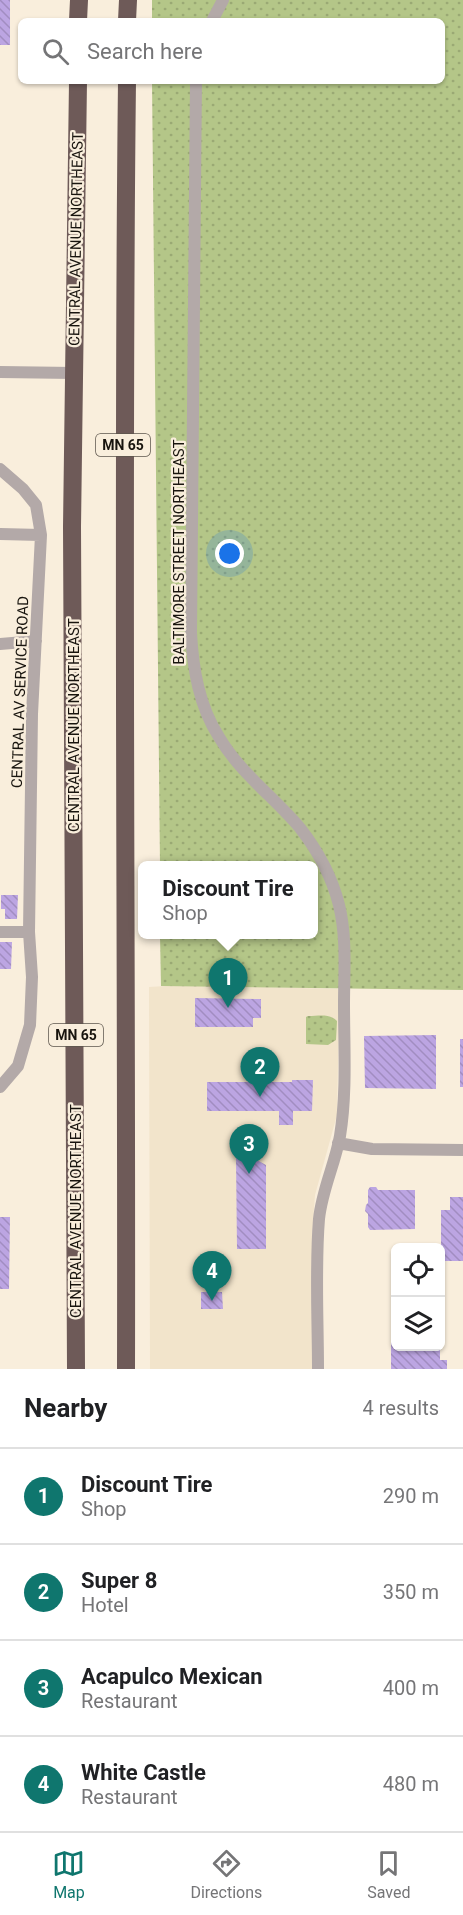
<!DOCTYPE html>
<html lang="en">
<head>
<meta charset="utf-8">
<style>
  body { margin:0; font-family:Roboto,sans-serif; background:#f2f2f2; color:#202124 }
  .controls { position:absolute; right:18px; bottom:18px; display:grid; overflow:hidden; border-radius:9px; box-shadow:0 2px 4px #0004 }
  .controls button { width:54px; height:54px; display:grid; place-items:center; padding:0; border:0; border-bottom:2px solid #e0e0e0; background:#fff; color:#202124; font:30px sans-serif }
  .you { position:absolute; left:230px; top:554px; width:21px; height:21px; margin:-15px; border:4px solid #fff; border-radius:50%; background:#1a73e8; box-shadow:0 0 0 9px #1a73e833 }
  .badge { display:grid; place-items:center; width:39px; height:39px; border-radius:50%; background:#0f766e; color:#fff; font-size:20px; font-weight:700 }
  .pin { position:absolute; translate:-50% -50px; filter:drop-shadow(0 2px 3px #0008) }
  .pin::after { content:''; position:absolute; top:32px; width:21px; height:18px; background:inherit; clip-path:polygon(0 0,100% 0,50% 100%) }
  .popup { position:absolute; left:138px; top:861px; width:180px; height:78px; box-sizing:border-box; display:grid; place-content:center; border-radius:9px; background:#fff; filter:drop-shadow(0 2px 4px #0005); font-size:20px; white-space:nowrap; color:#757577 }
  .popup b { font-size:22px; color:#202124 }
  .popup::after { content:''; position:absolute; left:50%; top:100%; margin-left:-12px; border:12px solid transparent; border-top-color:#fff }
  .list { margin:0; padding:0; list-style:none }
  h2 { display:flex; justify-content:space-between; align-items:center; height:78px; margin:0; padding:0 24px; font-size:26px }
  h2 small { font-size:20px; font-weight:400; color:#757577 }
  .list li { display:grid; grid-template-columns:39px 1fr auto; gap:18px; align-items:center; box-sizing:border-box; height:96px; padding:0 24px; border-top:2px solid #e0e0e0 }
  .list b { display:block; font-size:22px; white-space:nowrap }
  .list p { margin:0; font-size:20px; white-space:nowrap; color:#757577 }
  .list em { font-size:20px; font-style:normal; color:#757577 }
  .icon { flex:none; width:33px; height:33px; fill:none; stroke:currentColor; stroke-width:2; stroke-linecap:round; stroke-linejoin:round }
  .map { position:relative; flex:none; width:463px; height:1369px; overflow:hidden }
  .search { position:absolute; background:#fff; box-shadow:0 2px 4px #0004; left:18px; right:18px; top:18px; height:66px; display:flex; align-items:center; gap:15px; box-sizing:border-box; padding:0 21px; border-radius:9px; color:#757577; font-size:22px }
  .sheet { height:462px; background:#fff }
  nav { display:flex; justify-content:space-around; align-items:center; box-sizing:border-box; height:84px; border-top:2px solid #e0e0e0; background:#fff; font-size:16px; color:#757577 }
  nav a { display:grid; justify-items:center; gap:3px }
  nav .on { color:#0f766e }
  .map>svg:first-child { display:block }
  .built { fill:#f2e4cb }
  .grass { fill:url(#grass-dots) }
  .building { fill:url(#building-back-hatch) }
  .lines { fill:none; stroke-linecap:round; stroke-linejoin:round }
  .minor { stroke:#b3a9a8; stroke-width:12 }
  .highway { stroke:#6e5a58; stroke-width:18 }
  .labels { text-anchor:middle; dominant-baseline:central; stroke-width:4.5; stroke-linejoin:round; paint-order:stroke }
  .shield { fill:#f9eedc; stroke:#5c554c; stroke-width:1.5 }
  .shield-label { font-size:14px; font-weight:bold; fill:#18140e }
  .street-label { font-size:15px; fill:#18140e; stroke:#f9eedc }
</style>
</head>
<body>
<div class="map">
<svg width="463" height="1369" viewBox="0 0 463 1369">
  <defs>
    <pattern id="grass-dots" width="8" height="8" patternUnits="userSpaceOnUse" patternTransform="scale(1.5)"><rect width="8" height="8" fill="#b4c688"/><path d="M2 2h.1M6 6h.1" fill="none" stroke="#9aa974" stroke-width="1.8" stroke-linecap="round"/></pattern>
    <pattern id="building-back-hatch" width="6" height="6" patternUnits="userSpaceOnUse" patternTransform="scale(1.5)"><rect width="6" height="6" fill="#bca5e2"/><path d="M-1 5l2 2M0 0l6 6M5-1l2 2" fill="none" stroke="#a18dc1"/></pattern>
  </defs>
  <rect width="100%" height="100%" fill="#f9eedc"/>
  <path class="built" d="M182,985L338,989L339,1011L337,1115L315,1195L312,1236V1369H150L149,987Z"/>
  <path class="grass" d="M152,0H463V990L161,986L160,935L314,934V866L160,865L152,81H442V21H152Z
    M308,1016C319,1016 329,1013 337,1021L336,1040L328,1045L306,1044V1017Z"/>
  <path class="building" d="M0,0H10V45H0Z
    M1,895H18L17,919H5V909H1Z
    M0,942H12L11,969H0Z
    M195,998L261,999V1018H253V1027H195Z
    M436,1035V1089L365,1088L364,1036Z
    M460,1039H463V1087H460Z
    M292,1080H313L312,1111H293V1125H279V1111H207V1082H292Z
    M251,1157L266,1165V1249H237L236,1158Z
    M370,1187H376L378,1190H415V1229L370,1230L368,1227V1214L365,1211L366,1205L368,1203V1190Z
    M450,1197H463V1261H441V1210H450Z
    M0,1217H10L9,1289H0Z
    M201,1292H222L223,1309H201Z
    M391,1332H396V1346H440V1360H447V1369H391Z"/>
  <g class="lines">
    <path class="minor" d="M212,21L223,0
      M196,81L191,633C193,669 199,706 219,737C240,773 274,797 300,828C318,851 332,877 339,905C347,937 344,972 344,1004C344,1047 347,1093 340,1136C335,1164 322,1190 319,1219C315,1268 318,1320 318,1369
      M0,372L74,373
      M0,469L23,489L36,505L41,535L32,714L29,932L32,977L30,1025L18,1066L0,1087
      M0,534L41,535
      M0,644L36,641
      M0,932H29
      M338,1143L372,1149L463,1150"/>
    <path class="highway" d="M78,21L79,0
      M127,21L128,0
      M76,1369L72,527L78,81
      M126,1369C127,940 122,510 127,81"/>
  </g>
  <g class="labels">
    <g class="shield">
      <rect x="96" y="434" width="54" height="22" rx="4.5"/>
      <rect x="49" y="1024" width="54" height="22" rx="4.5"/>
    </g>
    <g class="shield-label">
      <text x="123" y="445">MN 65</text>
      <text x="76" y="1035">MN 65</text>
    </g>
    <g class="street-label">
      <text transform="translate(76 239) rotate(-89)">CENTRAL AVENUE NORTHEAST</text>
      <text transform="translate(179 552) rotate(-90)">BALTIMORE STREET NORTHEAST</text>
      <text transform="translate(20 692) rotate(-88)">CENTRAL AV SERVICE ROAD</text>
      <text transform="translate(74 725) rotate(-90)">CENTRAL AVENUE NORTHEAST</text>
      <text transform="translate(76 1211) rotate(-90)">CENTRAL AVENUE NORTHEAST</text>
    </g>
  </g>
</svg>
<div class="controls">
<button><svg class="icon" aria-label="locate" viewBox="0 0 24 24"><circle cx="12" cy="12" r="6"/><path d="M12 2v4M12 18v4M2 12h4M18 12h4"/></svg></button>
<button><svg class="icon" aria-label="layers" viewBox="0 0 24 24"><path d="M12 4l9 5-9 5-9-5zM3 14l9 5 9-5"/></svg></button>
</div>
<div class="you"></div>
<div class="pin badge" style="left:228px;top:1008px">1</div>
<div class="popup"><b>Discount Tire</b>Shop</div>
<div class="pin badge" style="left:260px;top:1097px">2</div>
<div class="pin badge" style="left:249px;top:1174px">3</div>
<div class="pin badge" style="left:212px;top:1301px">4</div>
<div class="search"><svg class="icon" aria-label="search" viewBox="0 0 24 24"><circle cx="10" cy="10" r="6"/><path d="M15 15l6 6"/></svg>Search here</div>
</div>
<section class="sheet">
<h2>Nearby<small>4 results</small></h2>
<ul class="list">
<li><span class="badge">1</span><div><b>Discount Tire</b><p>Shop</p></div><em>290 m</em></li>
<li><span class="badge">2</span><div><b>Super 8</b><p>Hotel</p></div><em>350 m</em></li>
<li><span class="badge">3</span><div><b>Acapulco Mexican</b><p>Restaurant</p></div><em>400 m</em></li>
<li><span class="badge">4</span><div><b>White Castle</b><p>Restaurant</p></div><em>480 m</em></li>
</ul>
</section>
<nav>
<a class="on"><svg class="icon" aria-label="map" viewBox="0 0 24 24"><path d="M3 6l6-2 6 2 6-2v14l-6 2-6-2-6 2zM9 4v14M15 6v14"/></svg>Map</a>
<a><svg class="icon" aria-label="directions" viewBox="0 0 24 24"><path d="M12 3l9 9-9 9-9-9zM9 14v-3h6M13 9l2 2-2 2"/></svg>Directions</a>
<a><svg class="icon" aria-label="saved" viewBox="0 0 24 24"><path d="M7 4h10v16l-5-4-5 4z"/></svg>Saved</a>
</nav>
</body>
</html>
